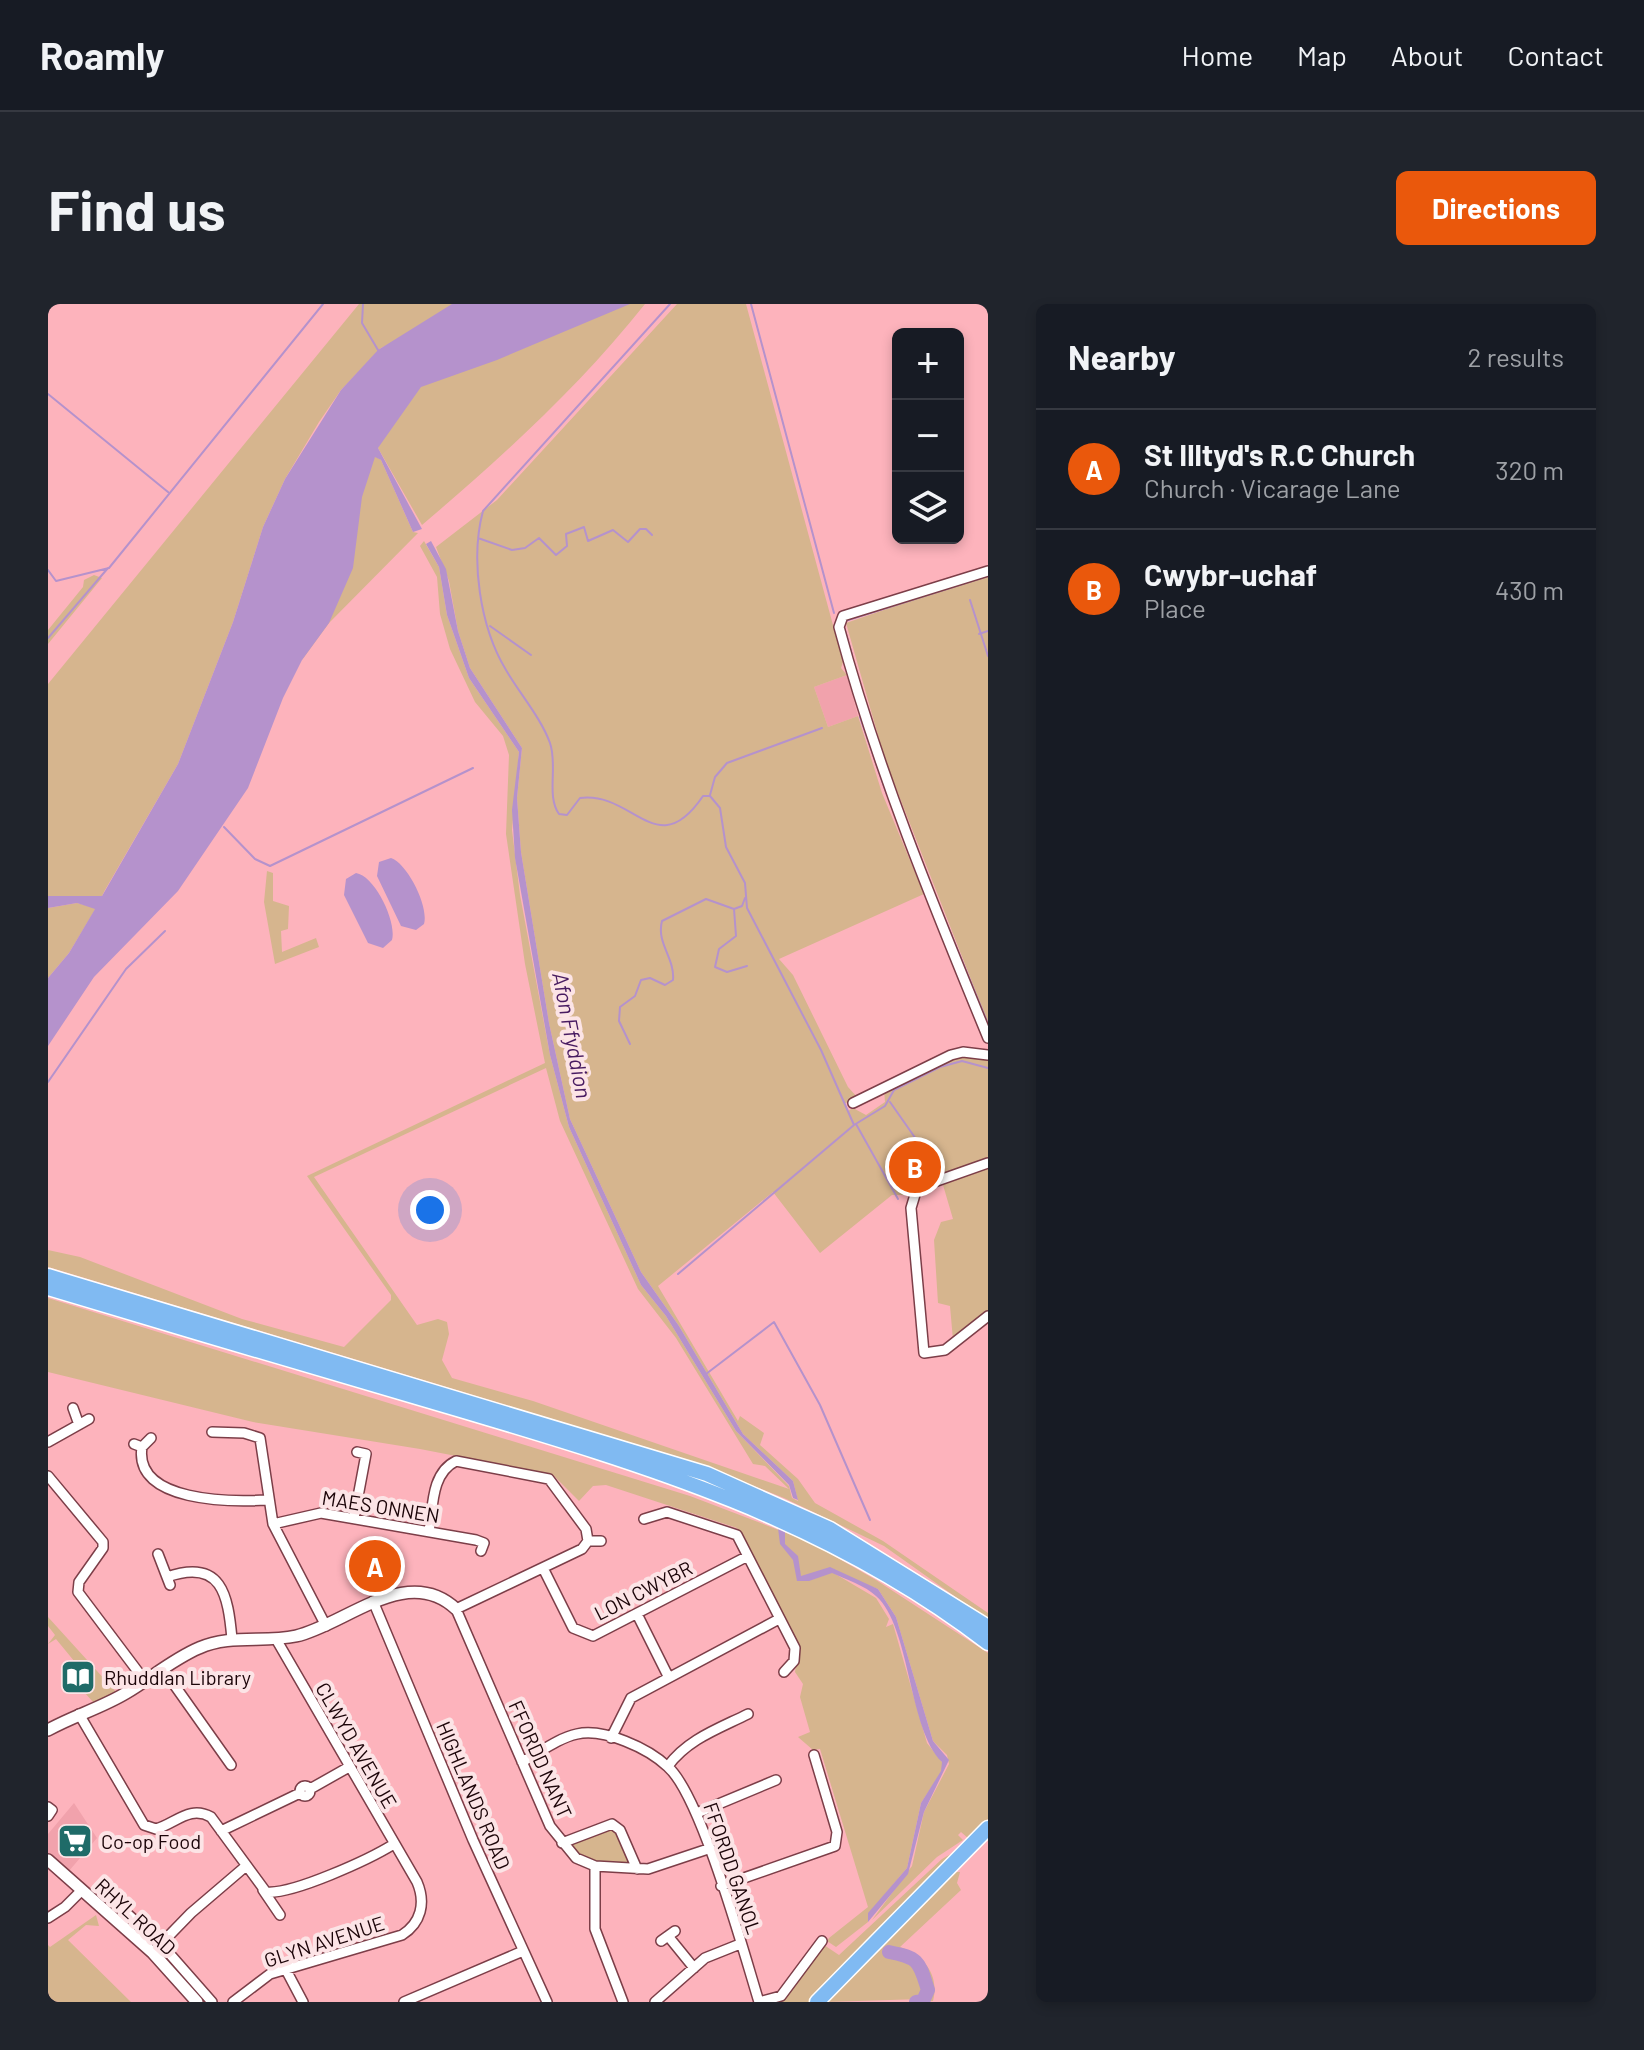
<!DOCTYPE html>
<html lang="en">
<head>
<meta charset="utf-8">
<style>
  body { margin:0; font-family:Barlow,sans-serif; background:#20242c; color:#f1f3f6 }
  .controls { position:absolute; right:24px; top:24px; display:grid; overflow:hidden; border-radius:12px; box-shadow:0 4px 12px #0003 }
  .controls button { width:72px; height:72px; display:grid; place-items:center; padding:0; border:0; border-bottom:2px solid #363941; background:#171b24; color:#f1f3f6; font:40px sans-serif }
  .you { position:absolute; left:382px; top:906px; width:28px; height:28px; margin:-20px; border:6px solid #fff; border-radius:50%; background:#1a73e8; box-shadow:0 0 0 12px #1a73e833 }
  .badge { display:grid; place-items:center; width:52px; height:52px; border-radius:50%; background:#ea580c; color:#fff; font-size:26px; font-weight:700 }
  .pin { position:absolute; translate:-50% -50%; border:4px solid #fff; box-shadow:0 2px 8px #0006 }
  .list { margin:0; padding:0; list-style:none }
  h2 { display:flex; justify-content:space-between; align-items:center; height:104px; margin:0; padding:0 32px; font-size:34px }
  h2 small { font-size:26px; font-weight:400; color:#9ea1a6 }
  .list li { display:grid; grid-template-columns:52px 1fr auto; gap:24px; align-items:center; box-sizing:border-box; height:120px; padding:0 32px; border-top:2px solid #363941 }
  .list b { display:block; font-size:30px; white-space:nowrap }
  .list p { margin:0; font-size:26px; white-space:nowrap; color:#9ea1a6 }
  .list em { font-size:26px; font-style:normal; color:#9ea1a6 }
  .icon { flex:none; width:44px; height:44px; fill:none; stroke:currentColor; stroke-width:2; stroke-linecap:round; stroke-linejoin:round }
  .map { position:relative; flex:none; width:940px; height:1698px; overflow:hidden; border-radius:12px }
  header { display:flex; align-items:center; gap:48px; box-sizing:border-box; height:112px; padding:0 40px; background:#171b24; border-bottom:2px solid #363941 }
  header strong { font-size:38px }
  nav { display:flex; gap:44px; margin-inline-start:auto; font-size:28px }
  .intro { display:flex; align-items:center; justify-content:space-between; box-sizing:border-box; height:192px; padding:0 48px }
  h1 { margin:0; font-size:56px }
  .button { padding:20px 36px; border-radius:12px; background:#ea580c; color:#fff; font-size:28px; font-weight:700 }
  main { display:flex; gap:48px; padding:0 48px }
  aside { flex:1; background:#171b24; border-radius:12px; box-shadow:0 4px 12px #0003 }
  .map>svg:first-child { display:block }
  .built { fill:#f1a2ac }
  .green { fill:#d6b58e; fill-rule:evenodd }
  .water { fill:#b592cc }
  .lines { fill:none; stroke-linecap:round; stroke-linejoin:round }
  .stream { stroke:#b592cc; stroke-width:2 }
  .river { stroke:#b592cc; stroke-width:14 }
  .minor-casing { stroke:#7c3e48; stroke-width:12 }
  .tertiary-casing { stroke:#7c3e48; stroke-width:14 }
  .primary-casing { stroke:#fff; stroke-width:17 }
  .minor { stroke:#fff; stroke-width:9 }
  .tertiary { stroke:#fff; stroke-width:11 }
  .primary { stroke:#80baf2; stroke-width:14 }
  .labels { text-anchor:middle; dominant-baseline:central; stroke-width:8; stroke-linejoin:round; paint-order:stroke }
  .street-label { font-size:20px; fill:#1b0408; stroke:#fce4e6 }
  .poi-label { font-size:20px; fill:#1b0408; stroke:#fce4e6; text-anchor:start }
  .water-label { font-size:22px; font-style:italic; fill:#481b61; stroke:#fce4e6 }
</style>
</head>
<body>
<header>
<strong>Roamly</strong>
<nav><a>Home</a><a>Map</a><a>About</a><a>Contact</a></nav>
</header>
<div class="intro"><h1>Find us</h1><a class="button">Directions</a></div>
<main>
<div class="map">
<svg width="940" height="1698" viewBox="0 0 940 1698">
  <rect width="100%" height="100%" fill="#fdb3bc"/>
  <path class="built" d="M799,371L810,412L780,423L766,383Z
    M26,1499L49,1534L21,1567L0,1550V1530Z"/>
  <path class="green" d="M311,0H428L333,44L293,86L271,118L237,175L215,223L185,318L130,460L57,586L54,592H0V380Z
    M501,0H597C532,82 454,153 374,221L330,144L346,92Z
    M629,0H698L795,358L793,364L799,371L766,383L780,423L810,412L834,489L876,590L731,655L745,671L800,783L809,793L796,800L800,807L805,804L818,811L837,798L836,786L909,751L940,754V855L887,876L874,848L862,854L856,868L863,878L861,891H844L772,949L725,888L610,982L690,1117L692,1112L716,1129L712,1141L750,1175L767,1199L835,1237L940,1309V1316L836,1242L736,1194L637,1155L0,963V946L32,953L194,1015L296,1043L343,996V991L259,872L497,759L477,660L458,530L461,451L455,432L427,398L402,345L392,310L389,273L372,242L376,237L391,263L399,311L421,374L471,448L464,526L472,591L502,751L521,823L593,981L618,1012L688,1127L741,1182L744,1194L750,1197L745,1177L695,1130L631,1022L593,968L522,815L501,719L473,548L469,494L474,444L422,364L410,327L401,277L388,243L449,196ZM498,764L512,817L590,985L628,1034L705,1160L717,1162L741,1185L485,1097L404,1074L394,1056L401,1030L399,1018L390,1015L369,1021L266,873Z
    M327,152L333,156L365,228L370,229L281,319L254,356L307,188Z
    M940,270V719L837,456L798,319Z
    M46,271L54,274L0,340V326L35,283L36,276Z
    M219,567L225,569V597L241,602L240,625L233,627L234,648L268,634L271,643L227,660L216,598Z
    M29,599L48,604L21,649L0,674V604Z
    M940,864V1008L905,1036L902,1002L890,999L886,936L893,918L905,915L895,881Z
    M0,994L642,1192L762,1238L828,1276L940,1349V1515L921,1535L913,1528L910,1531L915,1536L889,1553L824,1616L864,1562L876,1508L901,1460L899,1451L885,1437L848,1313L830,1285L784,1268L828,1294L841,1315L838,1323L845,1320L879,1439L894,1458V1467L873,1499L859,1564L821,1609L820,1618L788,1643L779,1637L781,1634L820,1603L772,1445L765,1446L750,1433L762,1428L752,1393L755,1380L747,1368L751,1341L689,1224L558,1181L545,1182L531,1197L505,1171L372,1145L205,1118L0,1068Z
    M0,1313L69,1389L46,1399L36,1388L45,1380L8,1335L0,1340L7,1331L0,1322Z
    M558,1523L567,1525L583,1559L580,1562L541,1557L523,1542Z
    M917,1542L762,1698H727L741,1690L776,1641L791,1651L894,1555Z
    M908,1568H912L909,1579L913,1586L852,1643C875,1651 892,1670 885,1697L875,1698L882,1686L872,1659L846,1645L840,1650L869,1660L877,1681L874,1695L778,1698Z
    M48,1611L51,1622L38,1621L20,1636L83,1698H0V1641L2,1643Z"/>
  <path class="water" d="M404,0H582L449,56L373,83L330,144L374,225L365,228L333,156L327,153L314,193L305,264L281,319L254,356L235,394L200,484L130,587L46,673L0,742V674L21,649L47,605L29,599L0,604V592H54L130,460L185,318L215,223L237,175L293,86L330,46Z
    M383,237L398,265L410,327L422,364L474,444L469,494L473,548L501,719L522,815L593,968L631,1022L695,1130L745,1177L750,1196L745,1194L741,1181L688,1127L618,1012L593,981L521,823L502,751L467,554L464,506L471,448L421,374L399,311L391,263L378,240Z
    M343,554C360,560 381,603 376,620L368,626L353,622L329,572L331,558Z
    M308,569C327,572 349,618 344,636L335,644L320,639L296,591L298,575Z
    M730,1224L737,1226V1240L750,1252L753,1272L782,1263L830,1285L848,1313L885,1437L901,1456L876,1508L860,1570L820,1618V1609L859,1564L873,1499L893,1467L894,1458C860,1425 863,1323 828,1292C818,1282 797,1275 784,1269L761,1277H749L745,1256L732,1240Z"/>
  <g class="lines">
    <path class="stream" d="M315,0L314,19L330,46
      M622,0L435,207C422,255 432,323 458,366C472,390 493,414 502,439C510,462 498,492 511,510L519,511L532,494C586,487 609,560 655,492H662L672,504L678,543L697,579L699,604L773,746L806,821
      M703,0L786,309
      M0,90L120,188
      M430,234L464,246L477,244L491,234L508,251L519,242L518,230L536,223L540,237L565,226L580,238L592,225H598L604,231
      M0,266L8,277L61,264L275,0
      M922,296L940,352
      M797,317L940,272
      M442,322L483,351
      M796,323L804,351
      M931,330L940,327
      M0,334L60,264
      M812,413L839,491
      M662,491L667,473L679,459L774,424
      M176,523L207,555L222,562L425,464
      M863,528L885,586
      M697,594L694,602L686,605L688,632L671,645L667,663L679,668L699,662
      M893,606L940,720
      M582,740L571,717L572,703L587,692L593,676L602,674L617,681L625,676C627,654 608,639 614,617L658,595L686,605
      M0,778L78,665L117,627
      M842,798L875,845
      M808,820L850,895
      M630,970L806,821L837,802L846,786L892,763L914,757L940,764
      M658,1070L726,1018L772,1101L822,1216"/>
    <path class="river" d="M841,1648C872,1654 871,1658 880,1686L875,1697L868,1698"/>
    <g class="minor-casing">
      <path id="minor" d="M940,267L795,312L791,323C829,464 884,598 940,734
        M805,799L903,751L915,748L940,751
        M940,859L869,884L863,904L876,1049L897,1046L940,1012
        M25,1104L30,1118
        M164,1128L196,1129L212,1134L225,1220L278,1322
        M0,1138L41,1115
        M86,1140L94,1143L103,1134
        M94,1143C85,1199 185,1198 219,1196
        M0,1172L55,1238V1244L31,1278L30,1288L97,1377
        M306,1214L318,1150L309,1148
        M596,1215L619,1208L689,1231L747,1344L746,1357L736,1368
        M225,1220L273,1209L428,1236L436,1239L433,1247
        M381,1228C385,1203 383,1169 408,1157L501,1175L538,1225L540,1237L534,1245L408,1305L502,1522L528,1554L547,1562V1625L575,1698
        M540,1237H553
        M110,1250L122,1281
        M495,1264L525,1324L545,1332L698,1253
        M119,1273C174,1254 180,1291 184,1335
        M325,1297L425,1536L499,1698
        M589,1310L620,1372
        M115,1365L183,1461
        M31,1410L96,1521L108,1525C128,1519 142,1501 163,1513L218,1588C244,1591 322,1555 346,1540
        M563,1434L583,1394L731,1315
        M474,1458C491,1449 510,1434 529,1430C556,1424 600,1444 620,1463C653,1492 696,1649 711,1698
        M620,1462C640,1435 670,1425 700,1410
        M252 1487a5 5 0 1 1 10 0a5 5 0 1 1-10 0Z
        M262,1485L301,1463
        M0,1503L4,1506L0,1512
        M649,1509L728,1476
        M173,1527L252,1489
        M514,1539L564,1520L572,1526L589,1565
        M547,1562L600,1565L660,1545
        M673,1582L787,1542L789,1528L766,1451
        M215,1586L232,1611
        M63,1595L113,1640L164,1698
        M0,1614L17,1603L34,1586
        M620,1632L646,1664
        M613,1637L627,1627
        M109,1644L143,1609L198,1562
        M237,1664L255,1698
        M185,1698L222,1670L354,1631C373,1619 378,1599 369,1578L228,1335
        M356,1698L475,1647
        M607,1698L657,1654L692,1640
        M711,1698L733,1692L774,1637"/>
    </g>
    <g class="tertiary-casing">
      <path id="tertiary" d="M0,1426C25,1412 53,1404 78,1389C102,1375 125,1355 151,1344C182,1330 216,1339 248,1332C297,1321 359,1259 408,1305
        M0,1556L105,1649L149,1698"/>
    </g>
    <g class="primary-casing">
      <path id="primary" d="M0,972L659,1170L782,1225L940,1323
        M0,984C135,1025 271,1064 406,1104C598,1161 779,1215 940,1339
        M769,1698L940,1524"/>
    </g>
    <use href="#minor" class="minor"/>
    <use href="#tertiary" class="tertiary"/>
    <use href="#primary" class="primary"/>
  </g>
  <defs>
    <g id="library-square" transform="scale(1.8)"><rect x="-9" y="-9" width="18" height="18" rx="4" fill="#1f6b68" stroke="#fce4e6"/><path d="M-6-4Q-3-5.5-.7-3.5V5Q-3 3-6 4ZM6-4Q3-5.5 .7-3.5V5Q3 3 6 4Z" fill="#fff"/></g>
    <g id="supermarket-square" transform="scale(1.8)"><rect x="-9" y="-9" width="18" height="18" rx="4" fill="#1f6b68" stroke="#fce4e6"/><path d="M-6-5.5h2.5l.6 2H6L4.5 2H-2.5L-4.4-4H-6ZM-1.5 3.2a1.3 1.3 0 1 0 .1 0ZM3 3.2a1.3 1.3 0 1 0 .1 0Z" fill="#fff"/></g>
  </defs>
  <g fill-rule="evenodd">
    <use href="#library-square" x="30" y="1373"/>
    <use href="#supermarket-square" x="27" y="1537"/>
  </g>
  <g class="labels">
    <g class="street-label">
      <text transform="translate(333 1202) rotate(9)">MAES ONNEN</text>
      <text transform="translate(595 1286) rotate(-27)">LON CWYBR</text>
      <text transform="translate(309 1441) rotate(60)">CLWYD AVENUE</text>
      <text transform="translate(493 1455) rotate(66)">FFORDD NANT</text>
      <text transform="translate(426 1491) rotate(67)">HIGHLANDS ROAD</text>
      <text transform="translate(685 1564) rotate(71)">FFORDD GANOL</text>
      <text transform="translate(88 1612) rotate(43)">RHYL ROAD</text>
      <text transform="translate(276 1637) rotate(-18)">GLYN AVENUE</text>
    </g>
    <g class="poi-label">
      <text x="56" y="1373">Rhuddlan Library</text>
      <text x="53" y="1537">Co-op Food</text>
    </g>
    <g class="water-label">
      <text transform="translate(525 731) rotate(79)">Afon Ffyddion</text>
    </g>
  </g>
</svg>
<div class="controls">
<button>+</button>
<button>−</button>
<button><svg class="icon" aria-label="layers" viewBox="0 0 24 24"><path d="M12 4l9 5-9 5-9-5zM3 14l9 5 9-5"/></svg></button>
</div>
<div class="you"></div>
<div class="pin badge" style="left:327px;top:1262px">A</div>
<div class="pin badge" style="left:867px;top:863px">B</div>
</div>
<aside>
<h2>Nearby<small>2 results</small></h2>
<ul class="list">
<li><span class="badge">A</span><div><b>St Illtyd's R.C Church</b><p>Church · Vicarage Lane</p></div><em>320 m</em></li>
<li><span class="badge">B</span><div><b>Cwybr-uchaf</b><p>Place</p></div><em>430 m</em></li>
</ul>
</aside>
</main>
</body>
</html>
